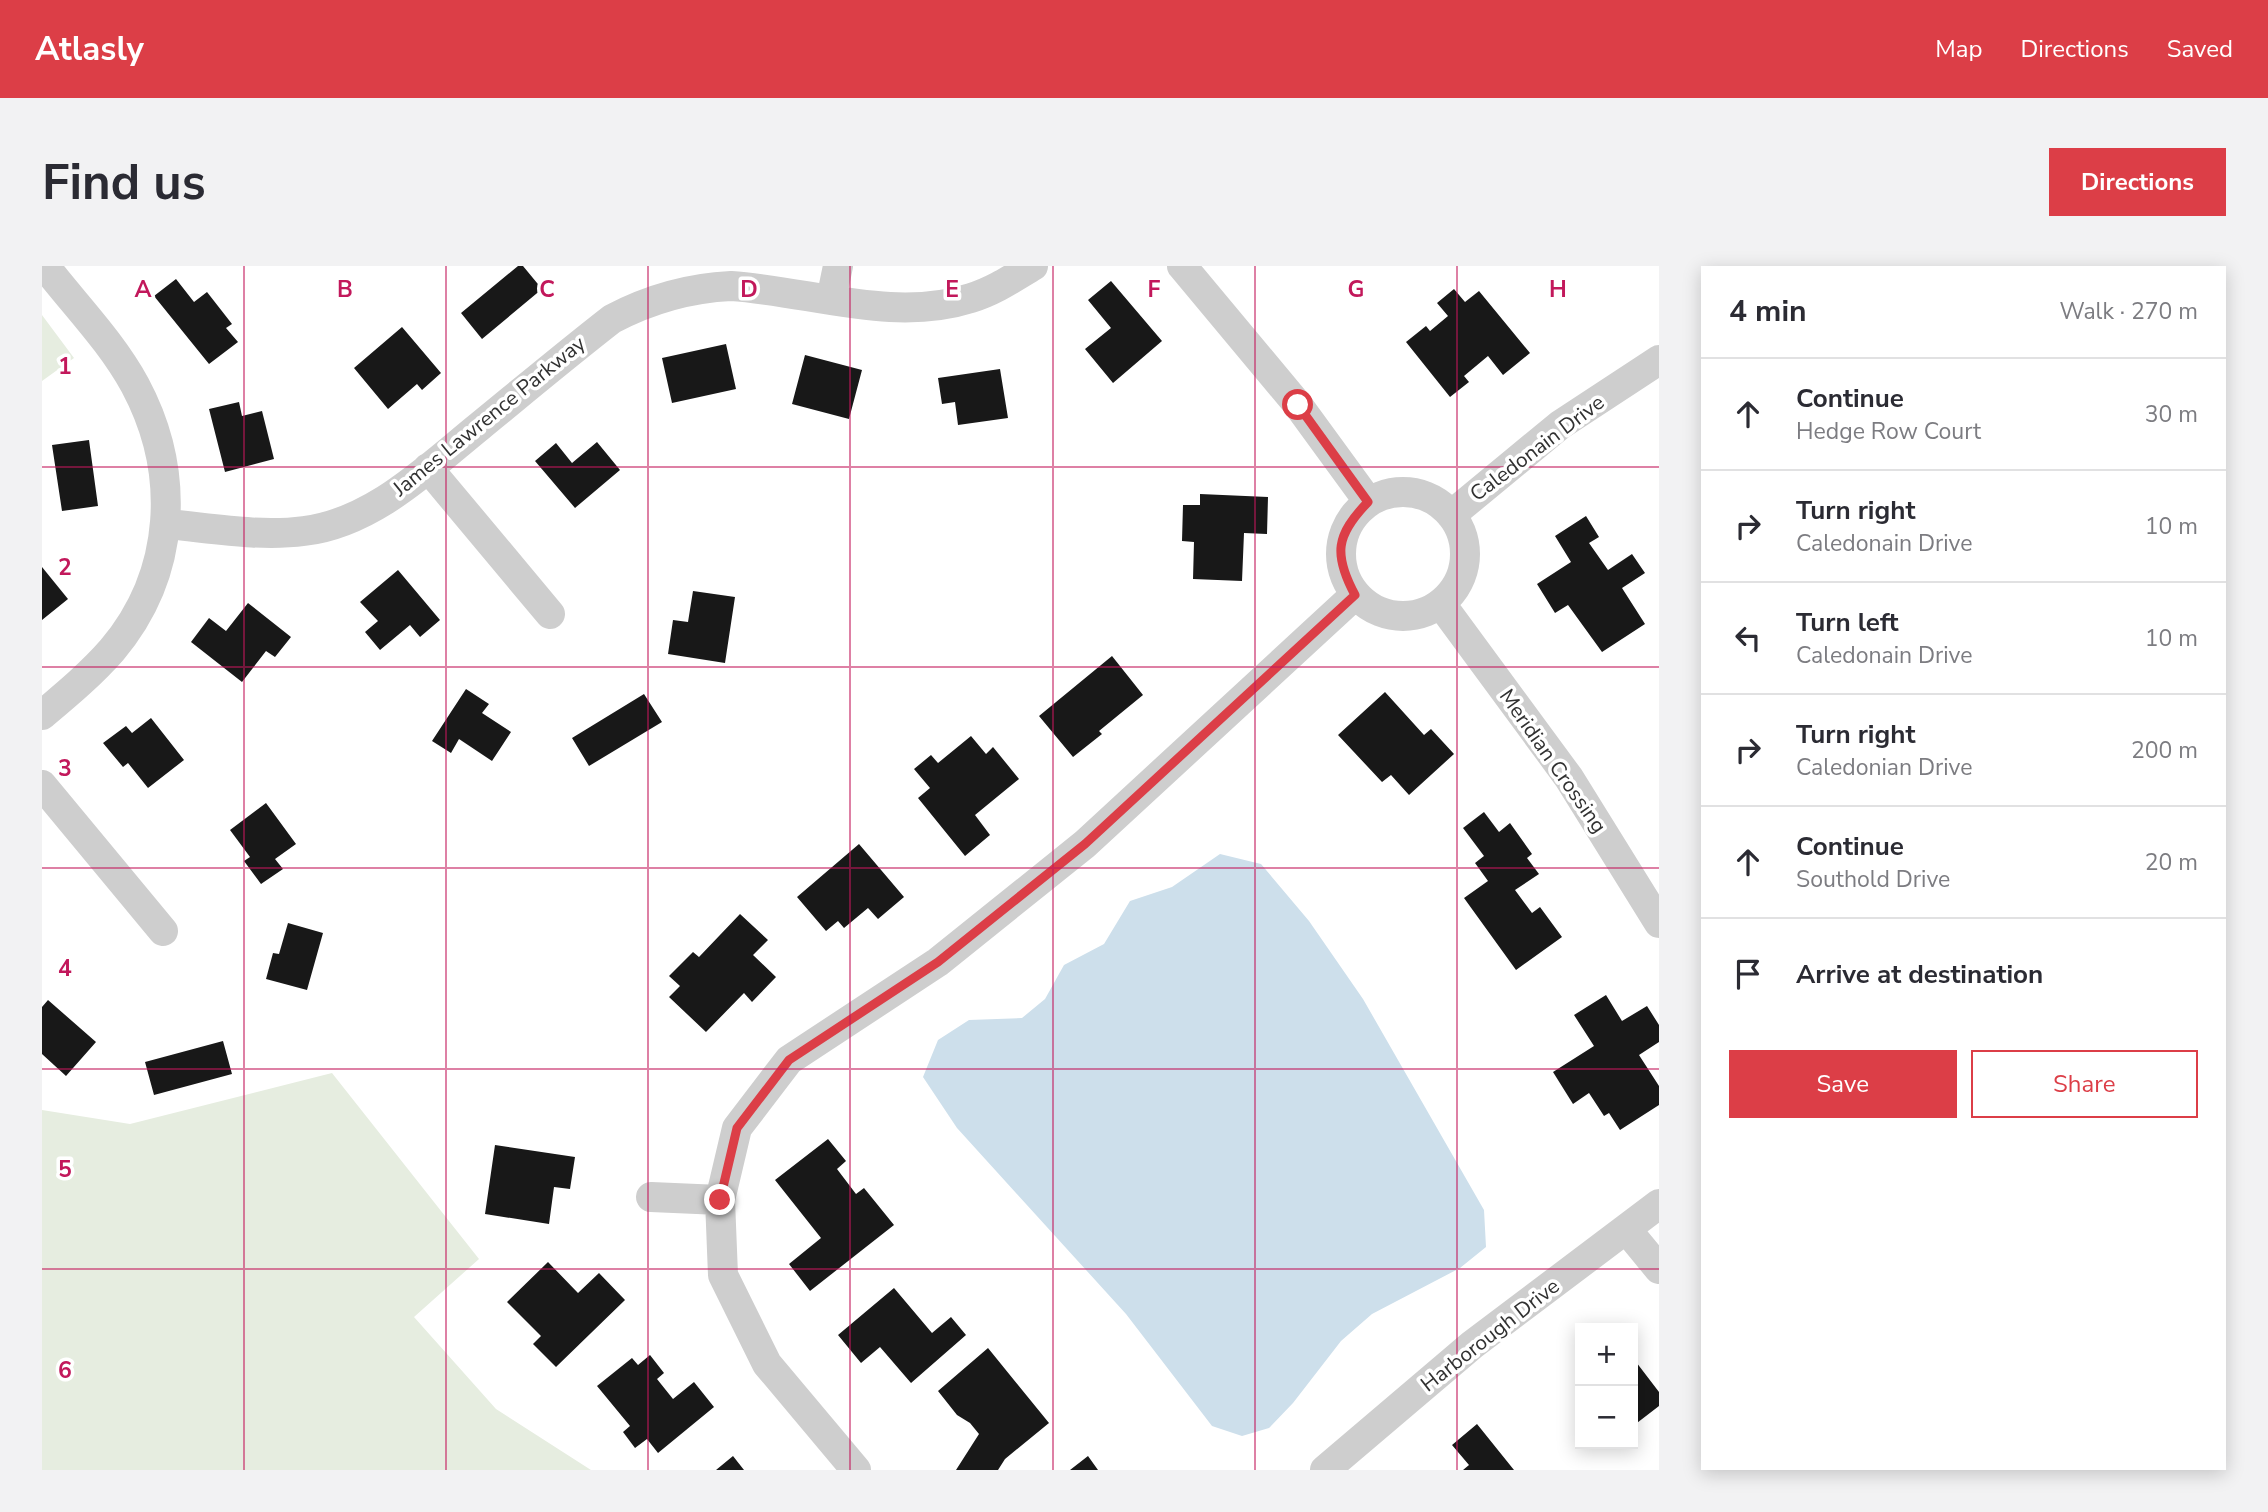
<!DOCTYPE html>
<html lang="en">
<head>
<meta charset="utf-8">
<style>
  body { margin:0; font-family:"Nunito Sans",sans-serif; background:#f2f2f3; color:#2b2b33 }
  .controls { position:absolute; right:21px; bottom:21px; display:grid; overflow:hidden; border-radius:0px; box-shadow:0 4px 18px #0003 }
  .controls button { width:63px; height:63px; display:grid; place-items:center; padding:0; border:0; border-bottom:2px solid #e1e1e2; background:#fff; color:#2b2b33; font:35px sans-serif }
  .stop { position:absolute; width:21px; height:21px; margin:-16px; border:5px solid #dc3e47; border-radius:50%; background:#fff }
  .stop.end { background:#dc3e47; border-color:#fff; box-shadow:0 2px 7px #0008 }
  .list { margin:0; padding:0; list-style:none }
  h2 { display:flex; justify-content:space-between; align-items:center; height:91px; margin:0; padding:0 28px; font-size:30px }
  h2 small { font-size:23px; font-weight:400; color:#7c7c81 }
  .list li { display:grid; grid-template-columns:46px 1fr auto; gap:21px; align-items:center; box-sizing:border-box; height:112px; padding:0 28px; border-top:2px solid #e1e1e2 }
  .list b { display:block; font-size:26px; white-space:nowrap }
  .list p { margin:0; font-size:23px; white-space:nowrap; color:#7c7c81 }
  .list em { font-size:23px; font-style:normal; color:#7c7c81 }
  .actions { display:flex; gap:14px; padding:21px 28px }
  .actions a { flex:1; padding:16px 0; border:2px solid #dc3e47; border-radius:0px; text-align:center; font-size:24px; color:#dc3e47 }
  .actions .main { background:#dc3e47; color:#fff }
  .icon { flex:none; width:38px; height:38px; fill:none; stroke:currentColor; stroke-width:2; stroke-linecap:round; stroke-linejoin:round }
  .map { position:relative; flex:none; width:1617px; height:1204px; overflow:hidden; border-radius:0px }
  header { display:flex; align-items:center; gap:42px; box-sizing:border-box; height:98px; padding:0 35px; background:#dc3e47; color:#fff }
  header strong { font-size:33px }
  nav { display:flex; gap:38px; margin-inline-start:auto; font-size:24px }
  .intro { display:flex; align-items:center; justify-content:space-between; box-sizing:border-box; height:168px; padding:0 42px }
  h1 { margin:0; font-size:49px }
  .button { padding:18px 32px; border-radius:0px; background:#dc3e47; color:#fff; font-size:24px; font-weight:700 }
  main { display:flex; gap:42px; padding:0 42px }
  aside { flex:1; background:#fff; border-radius:0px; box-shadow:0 4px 18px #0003 }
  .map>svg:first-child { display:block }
  .green { fill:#e6ede0 }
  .water { fill:#cddfeb }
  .building { fill:#181818 }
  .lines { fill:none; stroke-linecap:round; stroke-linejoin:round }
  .street { stroke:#cecece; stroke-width:30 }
  .route { stroke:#dc3e47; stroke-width:9 }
  .grid { fill:none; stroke:#c2185b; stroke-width:2; stroke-opacity:0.55 }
  .labels { text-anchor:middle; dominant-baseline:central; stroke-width:7; stroke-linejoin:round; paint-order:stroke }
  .street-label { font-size:21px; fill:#313131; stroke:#fff }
  .grid-label { font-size:23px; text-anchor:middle; font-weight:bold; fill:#c2185b; stroke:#fff; stroke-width:7; stroke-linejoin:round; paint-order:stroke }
</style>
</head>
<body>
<header>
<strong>Atlasly</strong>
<nav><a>Map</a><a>Directions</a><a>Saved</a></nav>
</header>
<div class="intro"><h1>Find us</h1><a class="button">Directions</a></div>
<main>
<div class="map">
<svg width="1617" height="1204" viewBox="0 0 1617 1204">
  <rect width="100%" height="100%" fill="#fff"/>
  <path class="green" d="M0,49L32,92L0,115Z
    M290,807L437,993L372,1051L454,1143L549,1204H0V844L88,858Z"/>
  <path class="water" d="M1178,588L1219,598L1267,655L1321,733L1442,944L1444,981L1418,1002L1330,1048L1299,1075L1251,1137L1227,1162L1200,1170L1170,1160L1084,1048L915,862L881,811L896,774L927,754L980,752L1003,733L1022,699L1062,678L1088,635L1130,621Z"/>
  <path class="building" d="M476,0H481L500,23L440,73L419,47Z
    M134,13L152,36L165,26L190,58L184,62L196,76L167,98L112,30Z
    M1069,15L1120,75L1071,117L1043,83L1069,62L1046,34Z
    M1412,23L1423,36L1437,25L1488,87L1461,109L1446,90L1422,110L1427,116L1408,131L1364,76L1384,60L1388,65L1406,50L1395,37Z
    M360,61L399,107L380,124L375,118L346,143L312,102Z
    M684,78L694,123L630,137L620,92Z
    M763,89L820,104L807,153L750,138Z
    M958,103L966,152L916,159L913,136L900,138L896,112Z
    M197,136L200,150L220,145L232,193L183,206L167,143Z
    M47,174L56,240L20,245L10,179Z
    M555,176L578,204L533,242L493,195L514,177L530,197Z
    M1158,228L1226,231L1225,268L1202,267L1200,315L1151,313L1152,276L1140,275L1141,239H1158Z
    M1544,250L1557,271L1547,277L1566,304L1590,288L1603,307L1580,322L1603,358L1560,386L1526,339L1513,347L1495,318L1529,296L1513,270Z
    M0,301L26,333L0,354Z
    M356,304L398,354L378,371L368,359L338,384L323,366L336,355L318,336Z
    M651,325L693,331L683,397L626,388L631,354L646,356Z
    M206,337L249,371L233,391L224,385L200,416L149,376L167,352L184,365Z
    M1070,390L1101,429L1057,465L1060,468L1031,491L997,450Z
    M424,423L447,438L440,447L469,466L450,495L417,473L409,487L390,475Z
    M1343,426L1382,469L1389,463L1412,488L1367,529L1349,509L1340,516L1296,469Z
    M602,428L620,456L547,500L530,472Z
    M109,452L142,494L106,522L86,497L81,501L61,477L84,460L90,467Z
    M929,470L944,488L951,481L977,513L933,549L948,569L923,590L876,532L888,522L872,503L889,489L896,497Z
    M224,537L254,578L233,593L241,603L219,618L202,595L208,591L188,564Z
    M1442,546L1457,566L1468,557L1490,588L1485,592L1497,608L1473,624L1490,647L1498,641L1520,671L1474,704L1422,632L1446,615L1433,597L1442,590L1421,562Z
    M817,578L862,631L836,653L826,642L802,662L796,655L784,665L755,631Z
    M698,648L726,674L711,689L734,711L710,736L702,727L664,766L627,731L638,720L627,710L651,686L657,691Z
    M246,657L281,667L265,724L224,713L231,687L237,688Z
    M1564,729L1580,755L1605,740L1617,759V776L1597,789L1617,820V839L1578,864L1567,847L1562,850L1547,827L1531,838L1511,806L1552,780L1532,749Z
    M6,734L54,776L24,810L0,788V741Z
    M181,775L190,808L112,829L103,796Z
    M786,873L804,895L795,903L814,928L822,922L852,959L768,1025L747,998L779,972L733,914Z
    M453,879L533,891L528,923L512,921L507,958L443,948Z
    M506,996L536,1027L557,1007L583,1034L514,1101L491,1078L499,1070L465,1036Z
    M852,1022L890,1067L909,1051L924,1069L869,1117L838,1081L819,1097L796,1069Z
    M946,1082L1007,1157L963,1193L956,1204H914L937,1168L928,1157L915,1149L896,1125Z
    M608,1089L622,1107L615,1113L631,1133L652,1116L672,1141L616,1187L605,1173L593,1182L581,1166L588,1160L555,1120L590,1092L596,1099Z
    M1591,1092L1617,1126V1140L1591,1160Z
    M1435,1158L1472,1204H1421L1427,1199L1410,1179Z
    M691,1190L702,1204H674Z
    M1046,1190L1056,1204H1028Z"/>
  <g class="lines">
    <path class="street" d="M1140,0L1256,139L1326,235
      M789,34L796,0
      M386,202L508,348
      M1299 288a62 62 0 1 1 124 0a62 62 0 1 1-124 0Z
      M1409,249L1518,159L1617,94
      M124,258C169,262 217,271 262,265C331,257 386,202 438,160C482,124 525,88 570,53C608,33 646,22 689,20C768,25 851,57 929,32C952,25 971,12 991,0
      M1399,338L1527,512L1617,657
      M0,449C25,428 49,408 70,384C135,307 139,205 93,119C69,75 33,39 3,0
      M0,519L121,665
      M609,931L678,934
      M1585,964L1617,1003
      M814,1204L725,1098L681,1009L678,934L695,862L747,794L896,696L1043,578L1313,329
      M1283,1204L1430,1079L1617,938"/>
  </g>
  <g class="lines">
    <path class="route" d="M678,934L695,862L747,794L896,696L1043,578L1313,329C1291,288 1294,269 1326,236L1256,139"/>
  </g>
  <path class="grid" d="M202,0V1204M404,0V1204M606,0V1204M808,0V1204M1011,0V1204M1213,0V1204M1415,0V1204M0,201H1617M0,401H1617M0,602H1617M0,803H1617M0,1003H1617"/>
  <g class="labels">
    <g class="street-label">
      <text transform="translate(447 150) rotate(-39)">James Lawrence Parkway</text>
      <text transform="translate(1495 182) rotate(-37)">Caledonain Drive</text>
      <text transform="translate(1511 495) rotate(55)">Meridian Crossing</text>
      <text transform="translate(1448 1069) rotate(-38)">Harborough Drive</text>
    </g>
  </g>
  <g class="grid-label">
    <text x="101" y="31">A</text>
    <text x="303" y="31">B</text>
    <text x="505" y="31">C</text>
    <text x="707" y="31">D</text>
    <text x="910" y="31">E</text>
    <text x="1112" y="31">F</text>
    <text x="1314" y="31">G</text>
    <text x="1516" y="31">H</text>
    <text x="23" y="108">1</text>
    <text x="23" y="309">2</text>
    <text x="23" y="510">3</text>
    <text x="23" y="710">4</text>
    <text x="23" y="911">5</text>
    <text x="23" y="1112">6</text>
  </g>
</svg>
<div class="controls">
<button>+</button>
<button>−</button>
</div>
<div class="stop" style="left:1256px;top:139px"></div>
<div class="stop end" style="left:678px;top:934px"></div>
</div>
<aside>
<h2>4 min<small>Walk · 270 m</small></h2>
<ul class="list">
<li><svg class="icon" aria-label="ahead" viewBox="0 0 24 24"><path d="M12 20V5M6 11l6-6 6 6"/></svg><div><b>Continue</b><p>Hedge Row Court</p></div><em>30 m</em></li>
<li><svg class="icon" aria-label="right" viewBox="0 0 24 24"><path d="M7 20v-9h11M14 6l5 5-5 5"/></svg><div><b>Turn right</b><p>Caledonain Drive</p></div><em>10 m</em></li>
<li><svg class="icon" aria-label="left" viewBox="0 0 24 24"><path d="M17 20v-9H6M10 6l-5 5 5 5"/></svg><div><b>Turn left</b><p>Caledonain Drive</p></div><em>10 m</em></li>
<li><svg class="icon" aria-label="right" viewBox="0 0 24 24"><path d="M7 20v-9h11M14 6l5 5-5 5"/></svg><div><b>Turn right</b><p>Caledonian Drive</p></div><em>200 m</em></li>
<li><svg class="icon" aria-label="ahead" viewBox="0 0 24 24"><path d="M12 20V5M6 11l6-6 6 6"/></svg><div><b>Continue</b><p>Southold Drive</p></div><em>20 m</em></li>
<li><svg class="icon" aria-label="arrive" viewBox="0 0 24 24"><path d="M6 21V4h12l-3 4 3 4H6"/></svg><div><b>Arrive at destination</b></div></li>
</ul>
<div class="actions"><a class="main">Save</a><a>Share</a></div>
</aside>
</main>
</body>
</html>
